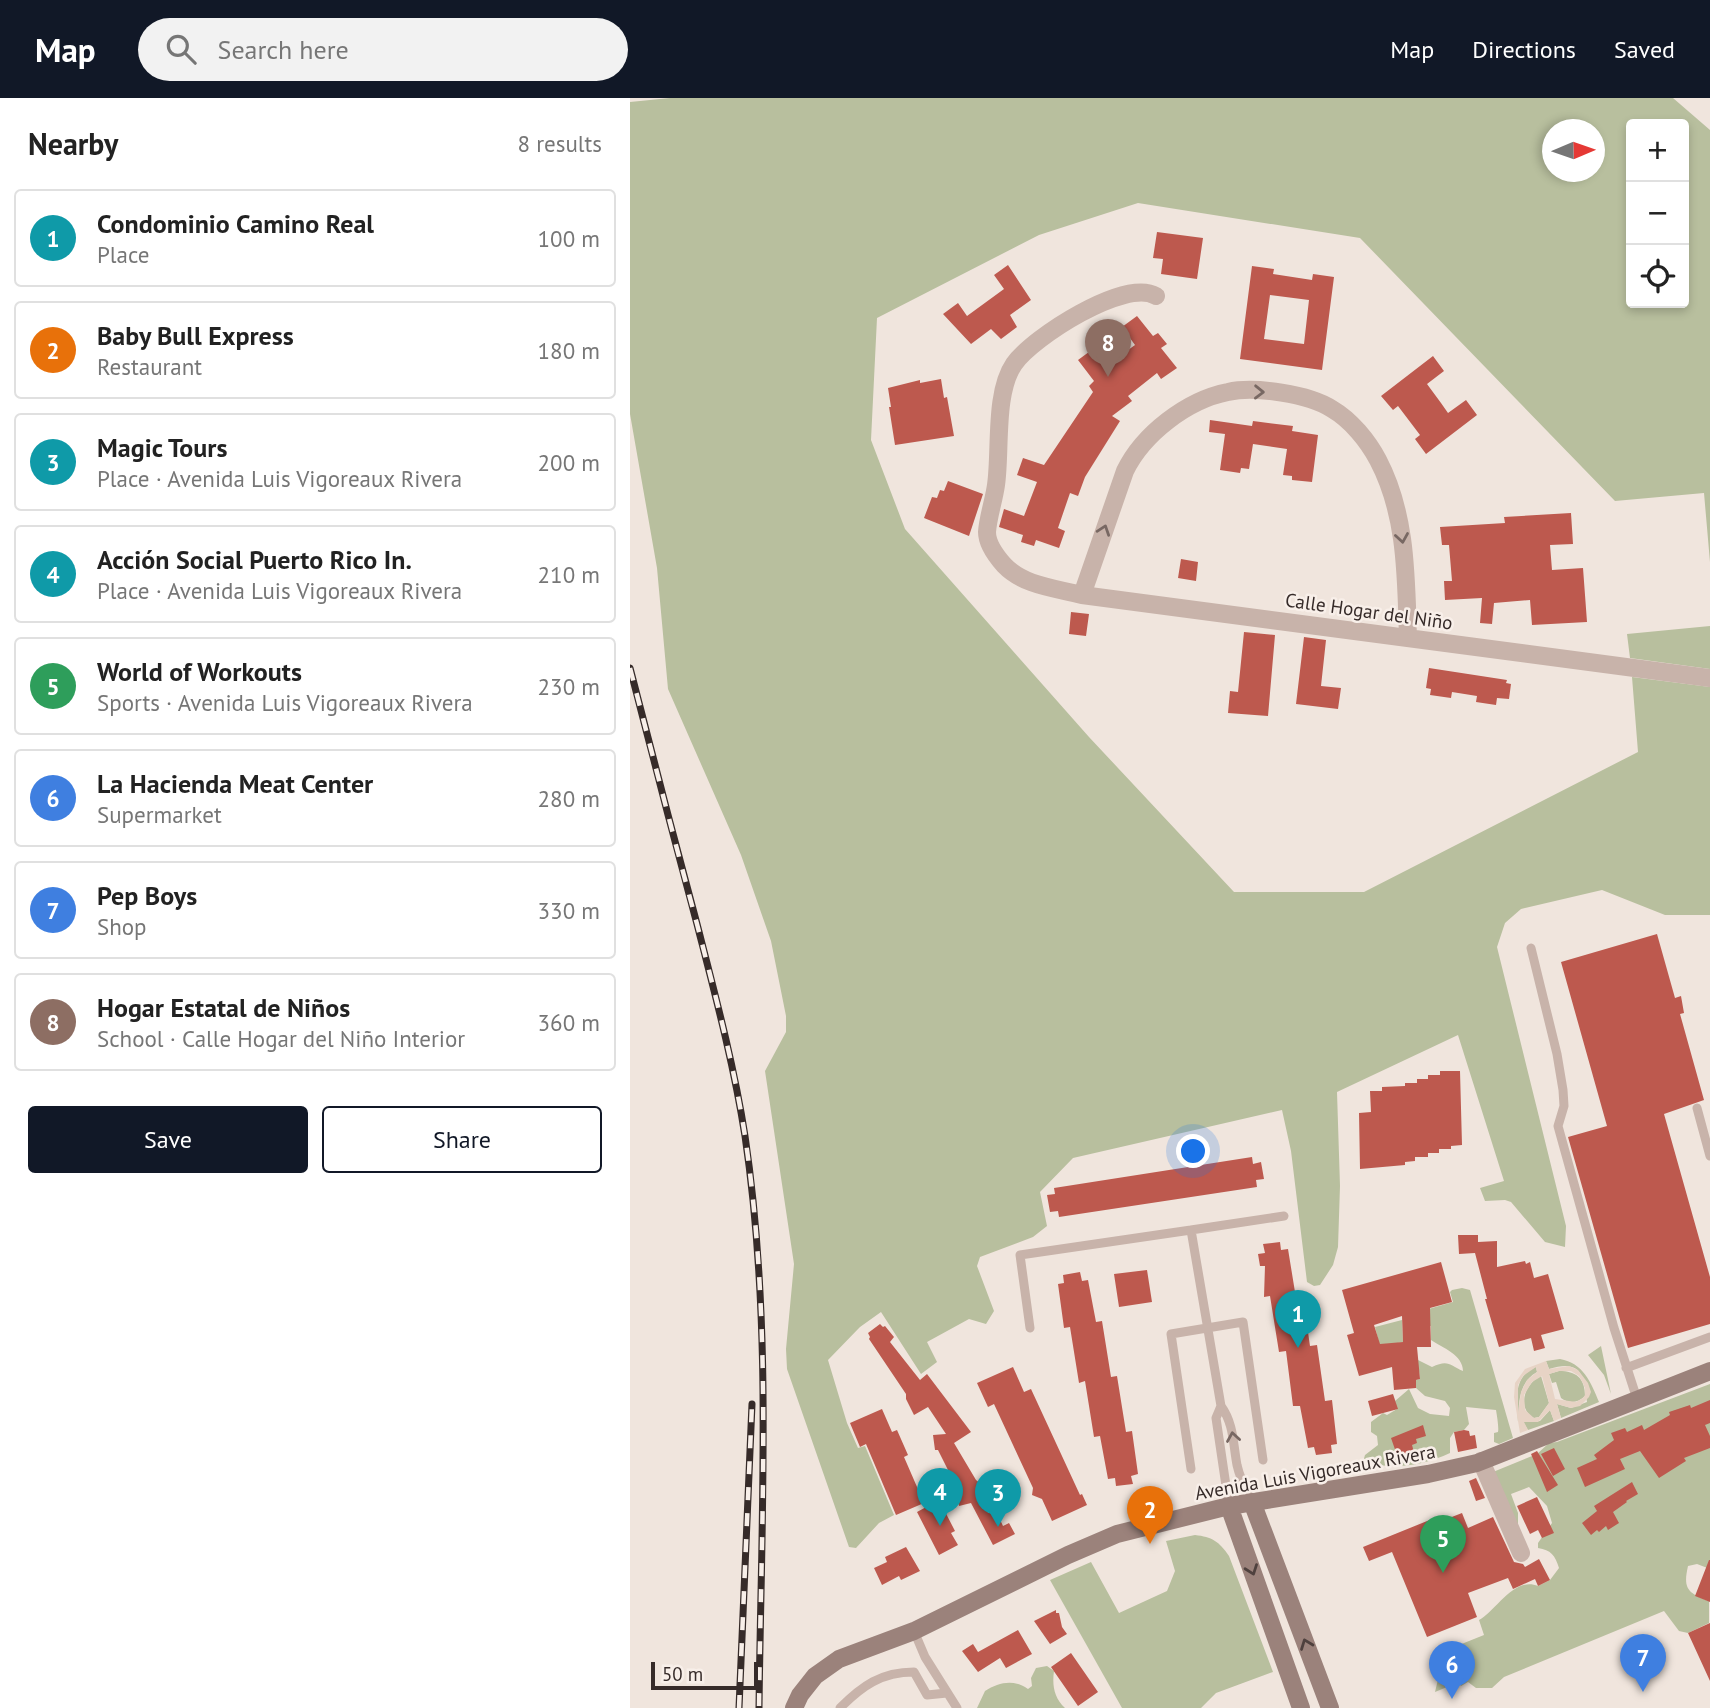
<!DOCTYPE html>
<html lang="en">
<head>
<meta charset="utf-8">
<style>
  body { margin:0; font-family:"PT Sans",sans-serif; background:#f2f2f2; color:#222 }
  .controls { position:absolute; right:21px; top:21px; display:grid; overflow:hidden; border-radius:7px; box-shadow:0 4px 10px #0003 }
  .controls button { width:63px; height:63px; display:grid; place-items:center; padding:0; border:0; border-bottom:2px solid #e0e0e0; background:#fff; color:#222; font:35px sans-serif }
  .compass { position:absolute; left:912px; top:21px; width:63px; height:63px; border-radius:50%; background:#fff; box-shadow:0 4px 10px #0003; rotate:88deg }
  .scale { position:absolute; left:21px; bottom:18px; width:107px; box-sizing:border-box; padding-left:7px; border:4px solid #362b29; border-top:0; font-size:19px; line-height:24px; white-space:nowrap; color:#362b29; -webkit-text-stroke:5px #f8efe9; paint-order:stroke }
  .you { position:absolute; left:564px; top:1054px; width:24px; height:24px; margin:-18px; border:5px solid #fff; border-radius:50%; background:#1a73e8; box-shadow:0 0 0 10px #1a73e833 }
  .badge { display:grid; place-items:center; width:46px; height:46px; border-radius:50%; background:#111827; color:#fff; font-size:23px; font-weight:700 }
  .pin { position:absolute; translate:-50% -58px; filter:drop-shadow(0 2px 4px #0008) }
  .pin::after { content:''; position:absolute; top:37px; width:24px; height:21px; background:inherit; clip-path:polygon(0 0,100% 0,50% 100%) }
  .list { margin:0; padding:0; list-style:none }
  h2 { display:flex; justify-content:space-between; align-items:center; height:91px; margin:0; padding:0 28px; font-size:30px }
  h2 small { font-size:23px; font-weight:400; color:#767676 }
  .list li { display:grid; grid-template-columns:46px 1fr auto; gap:21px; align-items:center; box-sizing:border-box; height:98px; margin:0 14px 14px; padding:0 14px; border:2px solid #e0e0e0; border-radius:7px }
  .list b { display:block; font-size:26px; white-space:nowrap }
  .list p { margin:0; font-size:23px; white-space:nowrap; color:#767676 }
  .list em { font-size:23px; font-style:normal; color:#767676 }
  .actions { display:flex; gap:14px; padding:21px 28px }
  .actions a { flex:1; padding:16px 0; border:2px solid #111827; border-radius:7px; text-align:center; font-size:24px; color:#111827 }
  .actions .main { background:#111827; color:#fff }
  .icon { flex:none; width:38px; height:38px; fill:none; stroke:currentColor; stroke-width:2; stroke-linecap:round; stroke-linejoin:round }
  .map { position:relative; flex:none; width:1080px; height:1610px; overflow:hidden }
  header { display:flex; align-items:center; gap:42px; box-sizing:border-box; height:98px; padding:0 35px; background:#111827; color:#fff }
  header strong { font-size:33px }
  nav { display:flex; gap:38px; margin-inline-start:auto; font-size:24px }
  .search { width:490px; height:63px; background:#f2f2f2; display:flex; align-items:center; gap:18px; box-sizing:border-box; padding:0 24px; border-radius:38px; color:#767676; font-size:26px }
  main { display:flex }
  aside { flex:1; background:#fff }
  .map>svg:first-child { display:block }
  .green { fill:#b8bf9e; fill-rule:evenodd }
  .plaza { fill:#e7d3c5; fill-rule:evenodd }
  .building { fill:#bd594e; fill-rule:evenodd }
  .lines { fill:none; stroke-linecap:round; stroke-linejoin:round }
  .lane { stroke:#c8b3aa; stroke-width:9 }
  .street { stroke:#c8b3aa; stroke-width:18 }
  .secondary { stroke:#9b827b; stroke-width:18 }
  .rail-casing { stroke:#362b29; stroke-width:7 }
  .rail { stroke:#f8efe9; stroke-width:4.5; stroke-dasharray:13; stroke-linecap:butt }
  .oneway { stroke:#786863 }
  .oneway2 { stroke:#4f413e }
  .labels { text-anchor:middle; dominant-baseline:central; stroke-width:5; stroke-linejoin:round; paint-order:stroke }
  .street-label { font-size:19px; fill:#362b29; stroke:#f8efe9 }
</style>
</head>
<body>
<header>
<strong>Map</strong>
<div class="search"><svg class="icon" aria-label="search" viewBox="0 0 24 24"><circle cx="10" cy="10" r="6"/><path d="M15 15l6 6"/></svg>Search here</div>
<nav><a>Map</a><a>Directions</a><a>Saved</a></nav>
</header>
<main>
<aside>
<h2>Nearby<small>8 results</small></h2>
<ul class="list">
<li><span class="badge" style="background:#0f9aa8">1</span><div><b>Condominio Camino Real</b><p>Place</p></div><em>100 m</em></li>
<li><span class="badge" style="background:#e8710a">2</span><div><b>Baby Bull Express</b><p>Restaurant</p></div><em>180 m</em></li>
<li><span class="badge" style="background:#0f9aa8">3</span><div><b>Magic Tours</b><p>Place · Avenida Luis Vigoreaux Rivera</p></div><em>200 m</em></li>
<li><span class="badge" style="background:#0f9aa8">4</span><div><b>Acción Social Puerto Rico In.</b><p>Place · Avenida Luis Vigoreaux Rivera</p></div><em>210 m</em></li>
<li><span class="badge" style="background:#2e9e5b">5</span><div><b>World of Workouts</b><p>Sports · Avenida Luis Vigoreaux Rivera</p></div><em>230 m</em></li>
<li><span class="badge" style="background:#3f7fe0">6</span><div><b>La Hacienda Meat Center</b><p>Supermarket</p></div><em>280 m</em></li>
<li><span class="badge" style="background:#3f7fe0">7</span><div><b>Pep Boys</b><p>Shop</p></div><em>330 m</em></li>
<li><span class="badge" style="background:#8d6e63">8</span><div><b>Hogar Estatal de Niños</b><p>School · Calle Hogar del Niño Interior</p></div><em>360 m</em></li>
</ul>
<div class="actions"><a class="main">Save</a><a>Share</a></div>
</aside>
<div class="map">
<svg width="1080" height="1610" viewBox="0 0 1080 1610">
  <rect width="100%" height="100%" fill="#f0e5dd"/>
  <path class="green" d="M40,0H1043L1080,32V464L1074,395L985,403L730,140L508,105L409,137L247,220L241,342L275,431L459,639L604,794H734L1008,654L1002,579L1080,589V817H1035L972,792L891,811L875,825L867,849L936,1128L935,1149L915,1144L881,1104L875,1102L855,1103L850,1090L874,1083L828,937L707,994L710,1088L708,1149L703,1167L690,1187L684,1188L677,1184L661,1053L652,1012L443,1060L410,1094L417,1128L403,1139L350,1159L347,1168L364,1213L356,1226L339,1221L297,1244L307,1264L291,1276L251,1214L230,1229L198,1262L217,1325L228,1350L235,1348L264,1417L249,1425L226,1450L219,1449L157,1271L156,1251L164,1166L135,973L156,934V918L141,843L111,757L38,591L27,470L0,316V4ZM1001,26H1054V205H1001ZM922,32H964V74H922Z
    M1080,528V571L1000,560L997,536Z
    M832,1190L840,1192L883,1340L869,1346L864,1344V1335L868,1334C869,1330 867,1318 866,1312L836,1309L839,1326L834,1332L824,1334L820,1340V1355C793,1368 762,1372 733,1364L735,1357L748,1347L747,1338L741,1334V1324L753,1315L757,1317L767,1311L765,1303L779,1291L788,1310L800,1316L819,1318L820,1310L815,1303L795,1298L786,1290V1282L790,1281L789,1272L777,1273L776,1264L788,1262L802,1269C818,1261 820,1267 833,1273C833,1257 813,1250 801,1242V1228H782L781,1216L823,1204L820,1194L822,1192Z
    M772,1222L773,1244L726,1253L749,1245L745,1229Z
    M971,1248L981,1296L974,1277L958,1257Z
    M930,1261C953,1265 961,1284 969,1304L931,1320L927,1306L941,1310L957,1304C954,1277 951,1261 919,1271L916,1263Z
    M906,1269L907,1274C888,1285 889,1305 888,1324C887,1303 882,1279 906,1269Z
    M929,1273C946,1273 955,1280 955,1298C948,1305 939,1306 931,1300L926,1284L922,1285L919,1276Z
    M911,1278L919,1305L909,1319L904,1320C886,1310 895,1285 911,1278Z
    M1080,1286V1471L1067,1466L1058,1468C1053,1490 1057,1495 1079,1503V1525L1058,1535L1049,1533L1034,1513L874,1579L862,1590H846L838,1584L831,1588L829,1584L805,1594L810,1573L809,1555L854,1537L849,1522C866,1513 884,1478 908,1488L920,1482L929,1470C925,1457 921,1452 908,1450V1445L922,1425L917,1408L899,1389L881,1396L888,1415V1426L886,1429L863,1374L907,1356L919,1345L927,1344Z
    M920,1312L924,1323L898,1332L893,1324L910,1323Z
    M565,1437C582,1439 589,1443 599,1458L643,1574L586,1595L571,1610H492L420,1482L461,1464L489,1515L537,1493L545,1473L536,1443Z
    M417,1568L424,1573C422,1587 424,1600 435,1610H347L355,1593C369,1584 384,1581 398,1591L402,1588L401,1580L406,1570Z"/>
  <path class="plaza" d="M916,1263L919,1271L939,1268L948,1272L958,1285L961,1294L959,1299L950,1308L941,1310L927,1306L931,1320L924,1323L920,1312L908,1324H894L898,1332L890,1335L884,1299L885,1285L895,1271ZM906,1269L907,1274L897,1282L891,1294L888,1316V1287L893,1278ZM929,1273H941L949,1278L955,1289V1297L953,1300L946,1304L925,1301L919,1276ZM912,1278L919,1305L909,1319L904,1320L895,1312L894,1297L902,1284Z"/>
  <path class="building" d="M527,134L573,140L567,181L531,176L533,161L523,160Z
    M378,167L401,202L380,217L387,229L371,241L361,231L341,246L313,216L328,205L337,218L374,191L364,177Z
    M622,168L644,171L643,176L682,182L683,176L704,179L692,272L610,261ZM640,197L679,202L674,246L634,241Z
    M507,218L523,238L528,235L537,246L531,250L547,270L531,281L527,275L498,298L502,303L482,318L490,323L455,379L448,398L440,395L428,430L435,433L429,450L406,442L404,448L391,444L393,437L369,429L374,411L394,418L407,384L387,377L393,360L414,367L463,294L459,288L464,283L448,262L463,251L476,268L505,247L492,229Z
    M803,258L814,273L797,286L811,305L818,315L836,302L847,317L796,356L785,341L790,337L768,308L763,312L751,298Z
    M311,281L314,300L317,299L324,338L265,347L259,309H261L258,290L290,282V285Z
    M580,322L622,328L623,323L663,328L662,333L688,337L682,384L662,382V378L653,377L657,351L623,346L619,371L611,370L610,375L590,372L595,336L579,334Z
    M318,383L353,396L339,438L294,420L302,399L307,400L310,392L314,393Z
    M941,415L943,446L920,447L922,472L953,470L957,524L902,527L900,502L864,505L862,526L850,525L852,500L815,502L814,483H822L819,447H812L810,429L875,425L874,419Z
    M551,461L568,464L566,483L548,480Z
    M441,514L459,516L456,538L439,536Z
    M614,534L645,537L638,618L598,615L600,593L608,594Z
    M674,539L696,542L691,588L711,590L708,611L666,606Z
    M799,570L877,582L876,585L881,586L879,601L867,600L866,607L846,604L847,598L822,594L821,600L800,597L801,591L796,590Z
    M1027,836L1045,900L1051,898L1054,915L1050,916L1074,1002L1034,1016L1080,1179V1226L998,1250L938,1039L977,1028L931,864Z
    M810,973H830L832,1047L821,1048V1051H809V1055H798V1059H785V1063L775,1064V1067L730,1071L729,1015L741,1014L740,993H752V989L775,988V985H787V981H798V977H810Z
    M622,1059L623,1066L631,1064L634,1081L626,1082L627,1089L429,1119L428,1113L420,1114L417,1097L425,1096L424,1090Z
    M828,1137H848V1144L867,1143V1169L895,1163L896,1166L900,1164L904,1180L918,1176L934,1231L911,1237L915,1250L904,1253L901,1240L869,1249L855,1201H857L845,1155L829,1156Z
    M650,1144L651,1152L658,1151L665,1194L672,1193L680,1248L687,1247L695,1303L702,1302L707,1346L701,1347L702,1355L686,1357L684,1349L678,1350L670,1308H663L656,1253L649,1254L640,1198L634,1199L635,1168H630L628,1156L635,1155L633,1146Z
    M811,1164L822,1204L800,1210L801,1249H787L790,1281L786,1282V1290L764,1292L762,1269L729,1278L717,1237L724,1235L712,1192ZM772,1218L773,1244L750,1246L744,1227Z
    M517,1172L522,1204L489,1209L484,1176Z
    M450,1174L452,1183L458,1182L466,1224L472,1223L481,1279L487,1278L496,1334L502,1333L508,1376L501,1378L503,1386L486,1388L485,1380L478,1381L470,1338L464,1339L455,1283L449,1285L440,1229L434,1230L428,1186L434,1185L433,1177Z
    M250,1226L253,1229L255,1228L264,1239L260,1244L290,1282L297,1276L341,1334L324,1345L346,1382L356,1390L353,1393L358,1415L366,1413L373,1428L379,1425L385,1436L363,1447L341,1405L329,1408L324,1384L308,1352H305L303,1337L316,1336L298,1309L284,1317L276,1301V1296L239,1241L240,1239L238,1235Z
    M383,1269L394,1294L401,1291L450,1397L452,1396L457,1407L422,1423L412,1401L402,1397L403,1390L364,1306L358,1309L347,1285Z
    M763,1296L768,1311L742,1318L738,1303Z
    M1080,1302V1325L1075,1327L1080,1338V1350L1054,1360L1056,1363L1029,1380L1010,1353L990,1361L995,1371L955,1389L947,1370L967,1361L964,1357L984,1342L981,1335L995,1330L997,1334L1012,1327L1014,1332L1040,1317L1039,1314L1060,1307L1061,1310Z
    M252,1311L262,1334L267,1332L278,1357L274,1359L294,1405L266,1417L236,1346L230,1349L220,1325Z
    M793,1327L796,1338L786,1341L787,1345L782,1347L785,1358L769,1363L761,1340Z
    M834,1332L839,1333L840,1338L845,1337L847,1350L828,1354L824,1334Z
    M924,1350L935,1371L923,1378L911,1356Z
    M907,1353L928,1387L917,1394L901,1356Z
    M846,1380L855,1400L846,1403L839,1383Z
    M1002,1384L1008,1396L996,1403L997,1404L983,1414L989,1425L978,1432L976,1428L969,1434L967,1432L961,1437L952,1425L967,1413L964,1408Z
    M907,1399L924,1435L912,1440L908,1432L900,1436L887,1408Z
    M309,1402L325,1433L321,1435L328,1447L309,1457L287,1414Z
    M832,1415L838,1430L863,1419L884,1464L893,1466L895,1469L909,1461L920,1482L908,1488L905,1481L883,1491L878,1480L838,1495L847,1519L797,1539L762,1454L739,1463L733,1449L807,1419L809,1424Z
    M276,1449L290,1473L271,1482L269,1478L252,1487L244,1470L257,1464L255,1459Z
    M1079,1462H1080V1504L1065,1498Z
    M426,1512V1515H429L432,1529L437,1536L420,1546L404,1523Z
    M1080,1525V1583L1058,1535Z
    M388,1532L402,1556L376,1570L370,1560L348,1574L332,1553L343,1546L348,1554Z
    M441,1555L468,1594L448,1608L421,1569Z"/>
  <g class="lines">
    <path class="lane" d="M901,850L927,956L933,992L934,1008L928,1028L984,1230L1007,1301
      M1067,1010L1080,1058
      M561,1132L654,1118
      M400,1230L390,1157L561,1132L591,1308
      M996,1270L1080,1239
      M561,1371L541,1236L613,1224L633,1362
      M599,1408L586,1320L591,1308C604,1326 603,1346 607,1367C610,1381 616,1392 622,1404
      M284,1533L295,1559L327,1610
      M210,1610C232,1588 251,1574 284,1574L297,1597L317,1595"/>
    <path class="street" d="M526,198C495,180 403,239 384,266C364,295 371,353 366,387C364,402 358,419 357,434C357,446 366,458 374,467C394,488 425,490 452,497L1080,580
      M452,497L495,373C513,336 557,302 598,294C625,288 679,296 702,311C721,322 738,343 748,362C777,417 776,480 778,540
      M851,1363L891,1455"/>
    <path class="secondary" d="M622,1404L700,1610
      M599,1408L671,1610
      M164,1610L170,1597L185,1578L209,1561L284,1533L438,1457L487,1436L599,1408L798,1376L847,1365L1080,1273"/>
    <g class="rail-casing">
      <path id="rail" d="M0,570C22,655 44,741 67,826C85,896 104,967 115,1038C143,1227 131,1420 129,1610
        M109,1610L122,1306"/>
    </g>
    <use href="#rail" class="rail"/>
  </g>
  <defs><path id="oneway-chevron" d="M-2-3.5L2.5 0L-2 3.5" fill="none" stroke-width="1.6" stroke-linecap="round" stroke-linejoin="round" transform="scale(1.75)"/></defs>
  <g class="oneway">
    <use href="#oneway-chevron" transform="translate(629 294) rotate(1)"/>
    <use href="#oneway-chevron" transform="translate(474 432) rotate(-71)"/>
    <use href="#oneway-chevron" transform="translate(772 440) rotate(81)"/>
    <use href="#oneway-chevron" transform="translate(603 1339) rotate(-99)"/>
  </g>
  <g class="oneway2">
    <use href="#oneway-chevron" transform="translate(622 1472) rotate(70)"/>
    <use href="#oneway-chevron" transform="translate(676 1546) rotate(-111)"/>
  </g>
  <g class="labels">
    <g class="street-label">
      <text transform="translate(739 513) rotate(8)">Calle Hogar del Niño</text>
      <text transform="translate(685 1374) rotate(-10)">Avenida Luis Vigoreaux Rivera</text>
    </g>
  </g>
</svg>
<div class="controls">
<button>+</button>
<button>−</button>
<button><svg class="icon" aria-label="locate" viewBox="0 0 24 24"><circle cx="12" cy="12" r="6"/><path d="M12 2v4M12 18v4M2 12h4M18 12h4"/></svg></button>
</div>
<svg class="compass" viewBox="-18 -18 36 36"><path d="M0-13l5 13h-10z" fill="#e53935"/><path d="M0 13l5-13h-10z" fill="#767676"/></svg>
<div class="scale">50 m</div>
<div class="you"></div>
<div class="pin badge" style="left:668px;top:1250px;background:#0f9aa8">1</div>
<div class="pin badge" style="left:520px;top:1446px;background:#e8710a">2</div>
<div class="pin badge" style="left:368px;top:1429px;background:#0f9aa8">3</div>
<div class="pin badge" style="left:310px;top:1428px;background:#0f9aa8">4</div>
<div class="pin badge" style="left:813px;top:1475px;background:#2e9e5b">5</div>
<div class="pin badge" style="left:822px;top:1601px;background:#3f7fe0">6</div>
<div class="pin badge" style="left:1013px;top:1594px;background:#3f7fe0">7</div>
<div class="pin badge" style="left:478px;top:279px;background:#8d6e63">8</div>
</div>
</main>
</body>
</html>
